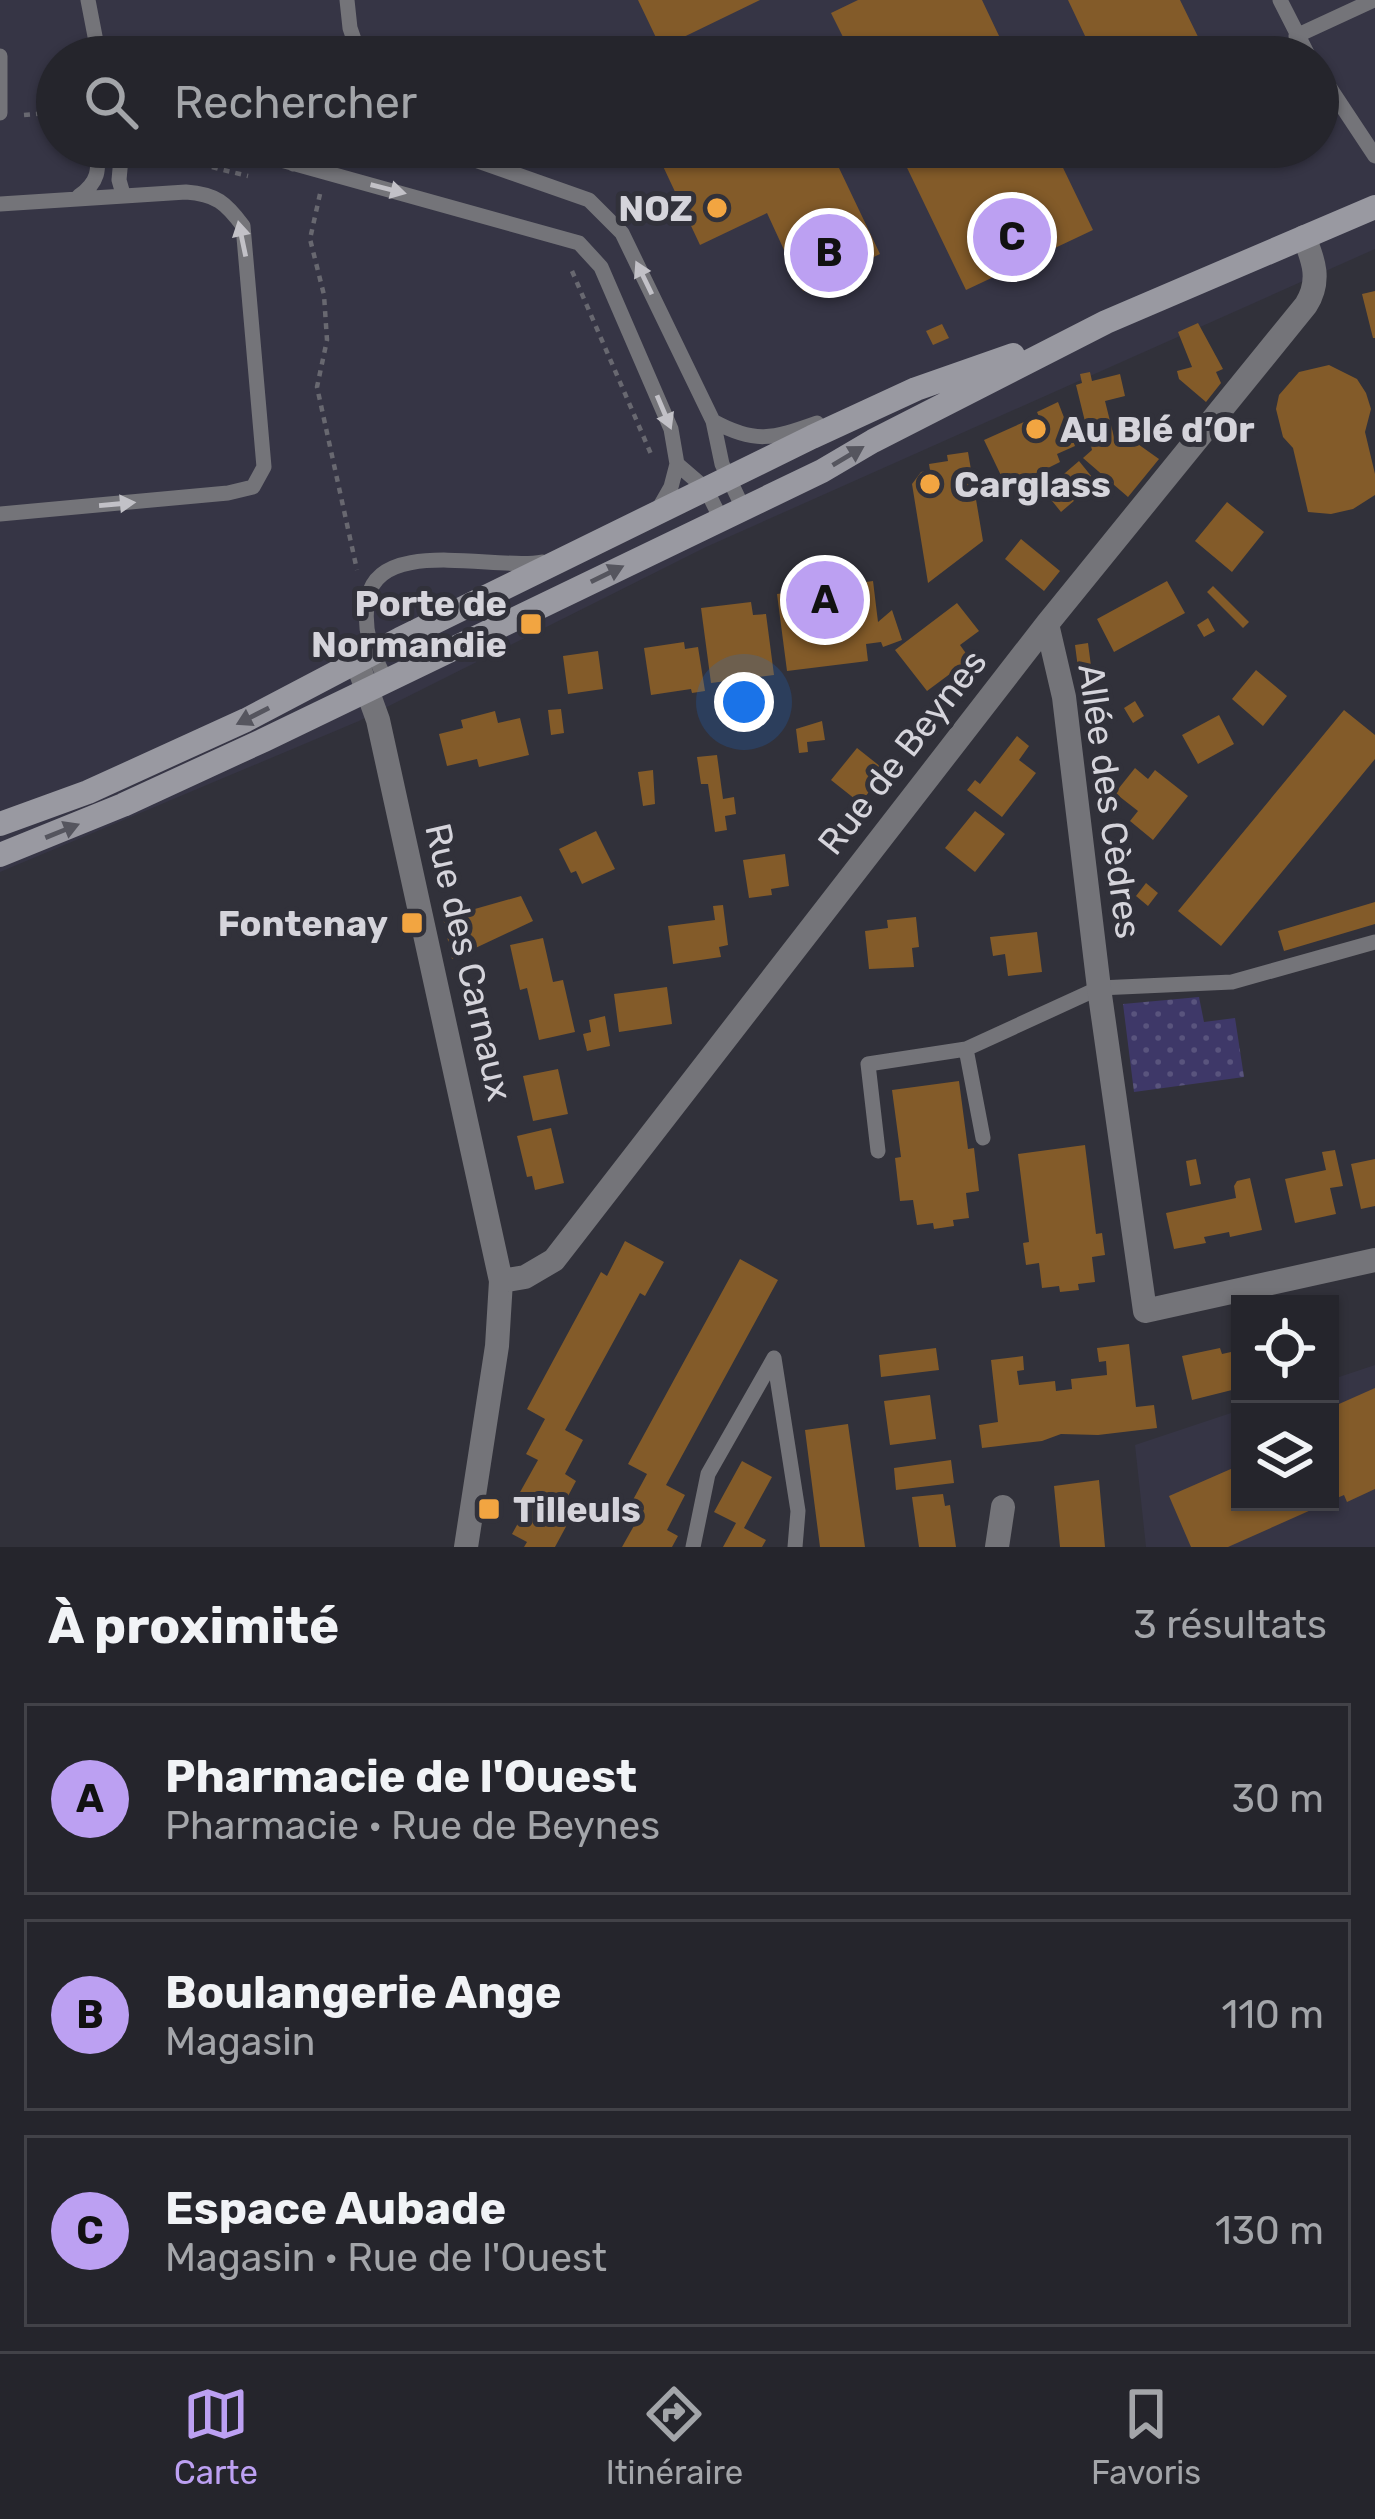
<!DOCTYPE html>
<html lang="fr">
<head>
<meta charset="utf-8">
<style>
  body { margin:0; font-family:Rubik,sans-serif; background:#313138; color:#f1f3f6 }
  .controls { position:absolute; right:36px; bottom:36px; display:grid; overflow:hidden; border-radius:0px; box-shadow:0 3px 9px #0004 }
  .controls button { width:108px; height:108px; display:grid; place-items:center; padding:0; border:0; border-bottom:3px solid #424248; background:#25252c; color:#f1f3f6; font:60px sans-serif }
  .you { position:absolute; left:744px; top:702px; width:42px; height:42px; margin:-30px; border:9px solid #fff; border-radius:50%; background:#1a73e8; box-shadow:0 0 0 18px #1a73e833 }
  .badge { display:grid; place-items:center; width:78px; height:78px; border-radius:50%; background:#bca0f2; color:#111; font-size:39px; font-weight:700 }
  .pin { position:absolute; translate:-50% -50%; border:6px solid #fff; box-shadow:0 3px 12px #0006 }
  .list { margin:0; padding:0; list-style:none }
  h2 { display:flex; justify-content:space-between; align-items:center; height:156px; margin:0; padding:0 48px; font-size:51px }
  h2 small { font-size:39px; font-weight:400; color:#a3a5a9 }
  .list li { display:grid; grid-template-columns:78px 1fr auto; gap:36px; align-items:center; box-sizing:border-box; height:192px; margin:0 24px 24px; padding:0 24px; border:3px solid #424248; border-radius:0px }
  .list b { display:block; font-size:45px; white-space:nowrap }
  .list p { margin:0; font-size:39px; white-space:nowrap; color:#a3a5a9 }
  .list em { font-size:39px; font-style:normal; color:#a3a5a9 }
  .icon { flex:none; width:66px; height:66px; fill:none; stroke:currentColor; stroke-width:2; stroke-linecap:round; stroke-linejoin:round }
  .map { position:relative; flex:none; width:1375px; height:1547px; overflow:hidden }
  .search { position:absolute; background:#25252c; box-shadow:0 3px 9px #0004; left:36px; right:36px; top:36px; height:132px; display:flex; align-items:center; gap:30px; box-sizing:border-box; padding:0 42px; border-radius:66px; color:#a3a5a9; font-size:45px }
  .sheet { height:804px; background:#25252c }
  nav { display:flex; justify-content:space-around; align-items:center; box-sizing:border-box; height:168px; border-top:3px solid #424248; background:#25252c; font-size:33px; color:#a3a5a9 }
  nav a { display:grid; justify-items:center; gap:6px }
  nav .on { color:#bca0f2 }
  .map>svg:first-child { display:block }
  .built { fill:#363545; fill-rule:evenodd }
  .park { fill:url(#park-dots) }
  .building { fill:#835b29 }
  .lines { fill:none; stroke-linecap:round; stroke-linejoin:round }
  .path { stroke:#686870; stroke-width:4.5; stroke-dasharray:6 6; stroke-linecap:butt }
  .service { stroke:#747479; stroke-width:15 }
  .minor { stroke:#747479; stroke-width:24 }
  .secondary { stroke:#9999a1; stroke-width:24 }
  .oneway { fill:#c2c1c7 }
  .oneway2 { fill:#55555e }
  .poi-dot { fill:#f2a541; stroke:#31313a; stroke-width:4.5 }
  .labels { text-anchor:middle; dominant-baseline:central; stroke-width:10; stroke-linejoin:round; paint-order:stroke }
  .poi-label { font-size:36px; font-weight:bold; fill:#d5d4db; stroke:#31313a; text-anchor:end }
  .street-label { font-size:36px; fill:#d5d4db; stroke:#31313a }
</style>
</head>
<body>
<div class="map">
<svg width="1375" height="1547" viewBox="0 0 1375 1547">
  <defs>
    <pattern id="park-dots" width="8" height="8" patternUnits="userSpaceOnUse" patternTransform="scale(3)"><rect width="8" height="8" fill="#3e3868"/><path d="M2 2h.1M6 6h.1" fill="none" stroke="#59547d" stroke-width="1.8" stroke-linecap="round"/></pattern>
  </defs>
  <rect width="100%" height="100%" fill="#31313a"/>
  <path class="built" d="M0,0H1375V249L706,547L359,721L0,872ZM57,57H1318V147H57Z
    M1375,1365V1547H1146L1135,1445L1240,1410V1502H1330V1380Z"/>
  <path class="park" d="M1199,997L1204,1022L1235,1018L1244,1077L1134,1092L1123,1004Z"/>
  <path class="building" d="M638,0H760L661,48Z
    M858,0H982L1009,57H853L831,13Z
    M1068,0H1180L1203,47L1180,57H1095Z
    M654,147H829L880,254L803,291L767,213L700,245Z
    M897,147H1053L1093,230L966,290Z
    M1375,291V338H1373L1362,294Z
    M1198,323L1223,369L1216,372L1221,383L1206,402L1179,379L1177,371L1192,367L1178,332Z
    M942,324L949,338L933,345L926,331Z
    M1329,365L1357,379L1366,393L1371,409L1365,432L1375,474V495L1353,509L1331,514L1308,512L1293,448L1283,437L1276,409L1279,395L1299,372Z
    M1090,372L1092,381L1120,374L1125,396L1105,401L1114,437L1135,442L1159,459L1128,497L1083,458L1092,450L1076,385L1082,383L1080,374Z
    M1058,402L1075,446L1057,454L1060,462L1046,469L1047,472L1008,490L984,440L1024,422L1026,426L1040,419L1037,412Z
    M968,452L983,541L928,583L912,484L921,472L930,470L929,464L948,461L947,455Z
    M1079,461L1096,482L1061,512L1044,491Z
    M1227,502L1264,532L1232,572L1195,541Z
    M1021,539L1060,571L1044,591L1005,559Z
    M873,581L878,622L892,610L902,640L883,647L881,642L866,644L868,661L787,671L777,594Z
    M1167,581L1185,613L1114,652L1097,619Z
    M1213,586L1249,622L1243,628L1207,592Z
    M751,602L753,615L766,614L774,675L711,683L701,608Z
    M957,603L979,631L960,645L970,659L927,691L895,650Z
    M1208,618L1215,631L1204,637L1197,625Z
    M684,642L685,649L698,647L705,691L692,693L691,689L651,695L644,648Z
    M1088,643L1091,666L1078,668L1075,645Z
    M598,651L603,689L568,694L563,656Z
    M1256,670L1287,696L1263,726L1232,699Z
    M1135,701L1144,716L1133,723L1124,708Z
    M561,709L564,733L551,735L548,710Z
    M1344,710L1375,735V759L1221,946L1178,911Z
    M495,711L498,723L520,718L529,755L479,767L477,759L447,766L439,734L463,728L461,720Z
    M1219,715L1234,744L1198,764L1182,735Z
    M822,721L825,740L807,742L808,752L799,753L796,729Z
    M1017,736L1029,746L1019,760L1036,773L1002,817L967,790L975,780L980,784Z
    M857,748L886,771L860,803L831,780Z
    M717,755L723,799L734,797L736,814L725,816L727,830L715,832L708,784H701L697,757Z
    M1135,768L1148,779L1155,770L1188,796L1153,840L1130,821L1138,811L1115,793Z
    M653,770L655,804L643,806L638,772Z
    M975,811L1005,834L975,872L945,848Z
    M596,831L615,869L582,884L576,871L571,873L559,849Z
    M785,854L789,886L771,889L772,895L749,898L743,860Z
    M1146,883L1158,893L1148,906L1136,896Z
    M521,896L533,921L452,959L443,918Z
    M1375,902V924L1284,951L1278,931Z
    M723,905L728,945L719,947L721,957L673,964L668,926L715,920L713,906Z
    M916,917L919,947L912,948L914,967L869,969L865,931L888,928L887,920Z
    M1037,932L1042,972L1008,976L1005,954L993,956L990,937Z
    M543,938L553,982L563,980L575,1032L539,1040L527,988L520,990L510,945Z
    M667,987L672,1024L619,1032L614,994Z
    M605,1016L610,1046L587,1051L583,1034L591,1032L589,1020Z
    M558,1069L568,1114L533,1121L523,1076Z
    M959,1081L968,1149L974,1148L979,1191L966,1193L969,1218L953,1220L954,1226L934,1229L933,1223L917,1225L913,1200L900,1201L895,1158L901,1157L892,1090Z
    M551,1128L564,1183L535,1190L532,1176L527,1177L517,1136Z
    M1085,1145L1096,1234L1102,1233L1105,1255L1092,1257L1095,1282L1078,1284L1079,1290L1060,1292L1059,1286L1042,1288L1039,1263L1026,1265L1023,1243L1029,1242L1018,1154Z
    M1335,1150L1343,1186L1330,1188L1336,1214L1295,1223L1285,1179L1326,1170L1322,1152Z
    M1196,1159L1201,1184L1190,1186L1186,1161Z
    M1375,1159V1206L1361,1209L1351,1164Z
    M1250,1178L1262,1230L1230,1237L1229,1232L1204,1237L1206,1243L1174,1249L1166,1213L1236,1198L1234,1186L1237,1181Z
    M625,1241L664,1262L645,1296L640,1293L565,1430L583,1440L565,1474L576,1481L558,1515L569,1521L555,1547H524L527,1542L512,1534L531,1500L519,1494L538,1460L526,1454L545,1419L527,1409L601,1272L607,1276Z
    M740,1259L778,1280L666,1485L685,1495L667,1530L678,1536L672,1547H622L640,1515L628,1509L647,1474L628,1464Z
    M1129,1344L1136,1407L1154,1405L1157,1428L1098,1435L1061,1434L1042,1441L982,1448L979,1425L998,1422L991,1360L1023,1356L1024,1370L1017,1371L1019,1385L1055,1381L1056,1391L1072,1389L1071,1379L1107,1375L1106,1361L1099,1362L1097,1348Z
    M936,1348L939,1370L881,1377L879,1355Z
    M1220,1348L1222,1354L1240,1350V1388L1192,1400L1182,1356Z
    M1375,1388V1489L1347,1502L1344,1495L1330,1501V1408Z
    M930,1395L936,1439L890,1445L884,1401Z
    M848,1424L865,1547H820L805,1430Z
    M951,1460L954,1483L896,1490L894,1468Z
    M742,1461L772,1477L744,1528L766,1540L762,1547H723L736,1523L714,1512Z
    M1240,1465V1502H1329L1228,1547H1191L1169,1496Z
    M1099,1480L1105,1547H1060L1054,1486Z
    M943,1494L945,1506L950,1505L956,1547H919L912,1497Z"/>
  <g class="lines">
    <path class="path" d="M24,115L57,112
      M142,150L248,176
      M320,194L310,239L324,295L327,340L317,387L357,570
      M572,271L651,454"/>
    <path class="service" d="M88,0L99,57
      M347,0L350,28L360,57
      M1280,0L1309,57
      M1296,36L1374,0
      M0,56V113
      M1318,70L1375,156
      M122,147L119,180L123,194
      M234,147L579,243L601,267L671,429L677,464L671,487L659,508
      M438,147L589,200L622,233L713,421L722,464L743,508
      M293,164L319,147
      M79,196C99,182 99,170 97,147
      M0,204L186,192C216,194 226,203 243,226L264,467L253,487L228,493L0,514
      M713,421C755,444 772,439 817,423
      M677,464L706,489L721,519
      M386,680C372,653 362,630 368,598C379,536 498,571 542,562
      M966,1049L983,1138
      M878,1151L868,1064L966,1049L1099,988L1232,982L1375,942
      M774,1358L798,1511L795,1547
      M693,1547L708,1474L774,1358"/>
    <path class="minor" d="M1047,624L1064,697L1099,988L1145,1311L1375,1260
      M357,662L378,720L501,1281L497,1346L466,1547
      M501,1281L525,1277L554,1260L1047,624L1306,305C1321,281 1314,261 1304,237
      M997,1547L1003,1507"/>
    <path class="secondary" d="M0,824L88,792L246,720L400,639L812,437L916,389L1013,355
      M0,855L123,805L264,740L822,471L873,441L1106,322L1375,207"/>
  </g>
  <defs><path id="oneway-solid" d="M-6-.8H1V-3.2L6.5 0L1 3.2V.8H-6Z" transform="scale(3)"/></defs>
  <g class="oneway">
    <use href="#oneway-solid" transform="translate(388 189) rotate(14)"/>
    <use href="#oneway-solid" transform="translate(242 239) rotate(-102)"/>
    <use href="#oneway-solid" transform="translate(644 278) rotate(-116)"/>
    <use href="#oneway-solid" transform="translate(664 412) rotate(67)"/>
    <use href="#oneway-solid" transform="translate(117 504) rotate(-5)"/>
  </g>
  <g class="oneway2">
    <use href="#oneway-solid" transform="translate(848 456) rotate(-31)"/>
    <use href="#oneway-solid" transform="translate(607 574) rotate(-26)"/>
    <use href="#oneway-solid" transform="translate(253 716) rotate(153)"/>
    <use href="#oneway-solid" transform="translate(62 831) rotate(-22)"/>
  </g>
  <g class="poi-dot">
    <circle cx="717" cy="208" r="12"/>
    <circle cx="1036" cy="429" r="12"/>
    <circle cx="930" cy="484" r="12"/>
    <rect x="519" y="612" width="24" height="24" rx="6"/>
    <rect x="400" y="911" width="24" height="24" rx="6"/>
    <rect x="477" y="1497" width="24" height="24" rx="6"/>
  </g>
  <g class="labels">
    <g class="poi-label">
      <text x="693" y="208">NOZ</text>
      <text x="1060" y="429" text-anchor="start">Au Blé d’Or</text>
      <text x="954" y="484" text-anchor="start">Carglass</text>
      <text x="507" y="603">Porte de<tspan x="507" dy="41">Normandie</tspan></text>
      <text x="388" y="923">Fontenay</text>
      <text x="513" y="1509" text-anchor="start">Tilleuls</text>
    </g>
    <g class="street-label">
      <text transform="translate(902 752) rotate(-52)">Rue de Beynes</text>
      <text transform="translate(1110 801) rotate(82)">Allée des Cèdres</text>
      <text transform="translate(469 962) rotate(77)">Rue des Carnaux</text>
    </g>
  </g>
</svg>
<div class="controls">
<button><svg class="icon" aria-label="locate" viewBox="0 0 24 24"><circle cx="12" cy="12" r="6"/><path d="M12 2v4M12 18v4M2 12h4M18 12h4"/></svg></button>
<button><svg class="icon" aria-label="layers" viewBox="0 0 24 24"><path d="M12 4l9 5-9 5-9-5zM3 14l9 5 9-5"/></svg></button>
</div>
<div class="you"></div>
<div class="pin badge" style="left:825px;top:600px">A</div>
<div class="pin badge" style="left:829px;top:253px">B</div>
<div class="pin badge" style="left:1012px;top:237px">C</div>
<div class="search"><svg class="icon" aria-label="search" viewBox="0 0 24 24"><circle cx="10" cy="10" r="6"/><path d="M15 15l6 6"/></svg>Rechercher</div>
</div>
<section class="sheet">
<h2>À proximité<small>3 résultats</small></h2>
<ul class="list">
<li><span class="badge">A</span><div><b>Pharmacie de l'Ouest</b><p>Pharmacie · Rue de Beynes</p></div><em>30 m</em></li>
<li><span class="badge">B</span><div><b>Boulangerie Ange</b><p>Magasin</p></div><em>110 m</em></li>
<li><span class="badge">C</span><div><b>Espace Aubade</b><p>Magasin · Rue de l'Ouest</p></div><em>130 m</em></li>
</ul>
</section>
<nav>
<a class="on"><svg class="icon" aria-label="map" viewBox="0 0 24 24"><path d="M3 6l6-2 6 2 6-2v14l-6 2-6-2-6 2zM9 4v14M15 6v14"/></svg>Carte</a>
<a><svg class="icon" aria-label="directions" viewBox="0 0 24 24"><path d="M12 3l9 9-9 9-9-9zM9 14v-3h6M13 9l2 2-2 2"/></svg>Itinéraire</a>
<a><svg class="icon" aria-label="saved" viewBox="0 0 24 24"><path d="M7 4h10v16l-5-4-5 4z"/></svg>Favoris</a>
</nav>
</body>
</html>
